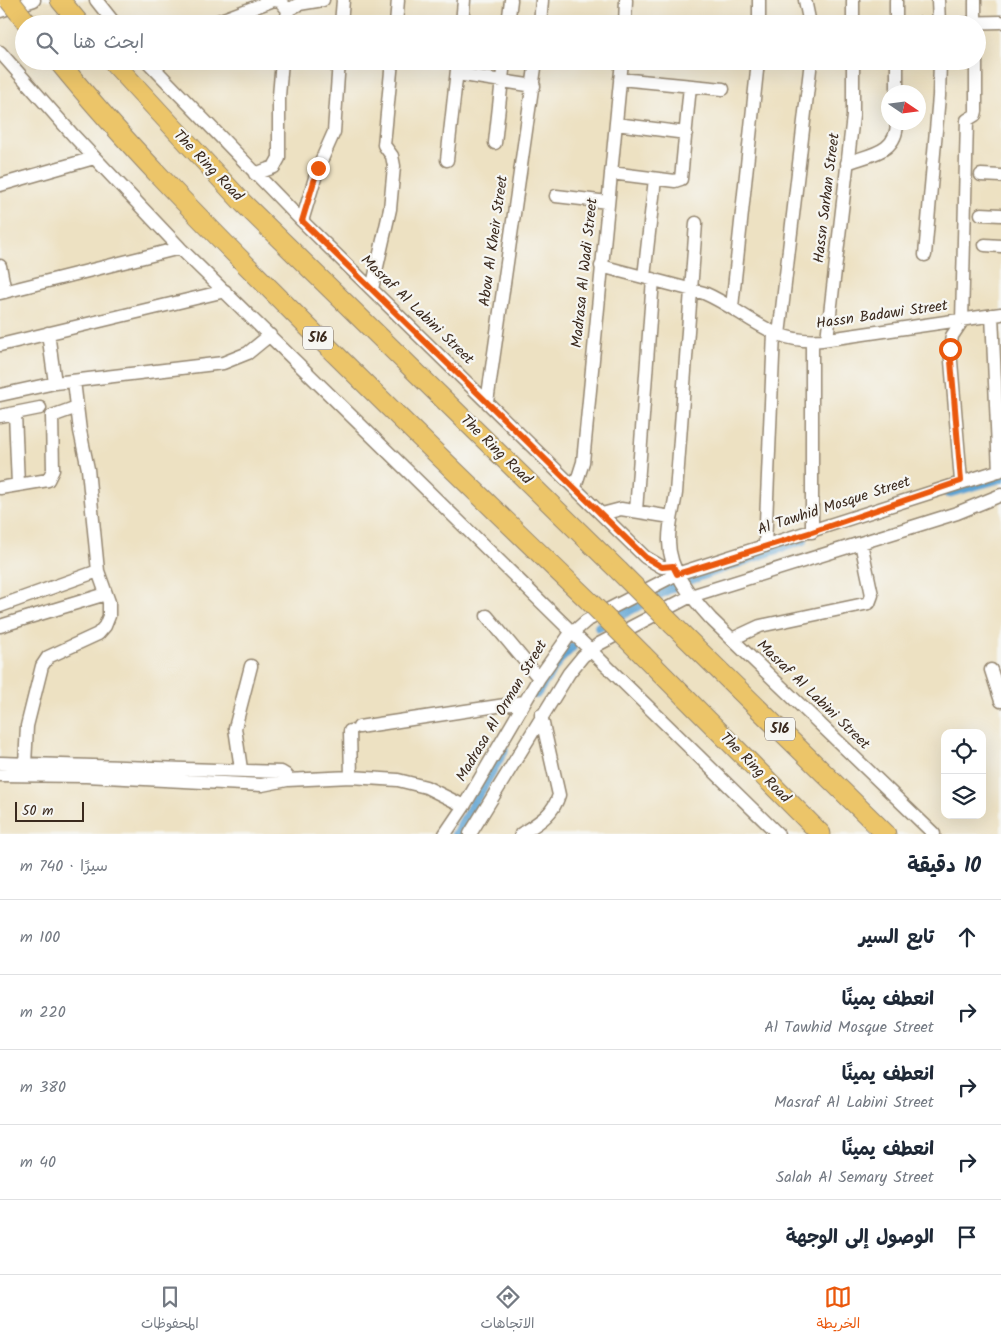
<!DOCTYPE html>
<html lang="ar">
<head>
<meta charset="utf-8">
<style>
  body { margin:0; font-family:Kalam,"Playpen Sans Arabic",sans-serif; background:#f2f2f3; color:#1f2937; direction:rtl }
  .controls { position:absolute; right:15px; bottom:15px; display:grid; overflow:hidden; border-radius:10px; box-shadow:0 5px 20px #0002 }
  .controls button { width:45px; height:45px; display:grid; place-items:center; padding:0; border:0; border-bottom:1px solid #e0e1e3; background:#fff; color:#1f2937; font:25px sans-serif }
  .compass { position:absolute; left:881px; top:85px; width:45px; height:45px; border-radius:50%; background:#fff; box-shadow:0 5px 20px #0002; rotate:103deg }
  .scale { position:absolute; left:15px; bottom:12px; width:69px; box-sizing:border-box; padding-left:5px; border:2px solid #3b2a1e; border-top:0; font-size:14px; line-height:18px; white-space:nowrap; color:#3b2a1e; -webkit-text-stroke:4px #f6f6f2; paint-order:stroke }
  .stop { position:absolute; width:15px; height:15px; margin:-11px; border:4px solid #ea580c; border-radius:50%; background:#fff }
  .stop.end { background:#ea580c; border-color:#fff; box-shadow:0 1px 5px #0008 }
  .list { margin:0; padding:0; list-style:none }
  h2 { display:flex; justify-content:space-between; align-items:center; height:65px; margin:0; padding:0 20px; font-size:21px }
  h2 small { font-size:16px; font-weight:400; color:#747a83 }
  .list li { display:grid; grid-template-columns:32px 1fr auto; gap:15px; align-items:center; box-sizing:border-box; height:75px; padding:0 20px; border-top:1px solid #e0e1e3 }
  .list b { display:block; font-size:19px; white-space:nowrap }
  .list p { margin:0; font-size:16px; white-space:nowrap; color:#747a83 }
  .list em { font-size:16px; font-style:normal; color:#747a83 }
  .icon { flex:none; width:28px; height:28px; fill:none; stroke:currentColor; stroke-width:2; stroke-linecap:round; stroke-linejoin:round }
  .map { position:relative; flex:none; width:1001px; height:834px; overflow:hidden; direction:ltr }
  .search { position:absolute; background:#fff; box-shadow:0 5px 20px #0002; left:15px; right:15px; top:15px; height:55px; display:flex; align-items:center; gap:12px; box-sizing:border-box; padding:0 18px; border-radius:28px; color:#747a83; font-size:19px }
  .sheet { height:440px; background:#fff }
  nav { display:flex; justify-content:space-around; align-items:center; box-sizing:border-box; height:70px; border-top:1px solid #e0e1e3; background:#fff; font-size:14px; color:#747a83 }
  nav a { display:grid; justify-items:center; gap:2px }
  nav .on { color:#ea580c }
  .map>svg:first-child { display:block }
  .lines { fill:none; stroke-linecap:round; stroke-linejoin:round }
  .canal { stroke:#5da3d3; stroke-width:10 }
  .minor-casing { stroke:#948670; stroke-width:15 }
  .highway-casing { stroke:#948670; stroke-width:21 }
  .minor { stroke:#fff; stroke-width:12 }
  .highway { stroke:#ecc569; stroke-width:19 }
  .highway-bridge-casing { stroke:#948670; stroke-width:21; stroke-linecap:butt }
  .highway-bridge { stroke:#ecc569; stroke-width:19 }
  .route { stroke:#ea580c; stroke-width:6 }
  .labels { text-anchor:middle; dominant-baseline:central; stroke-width:4.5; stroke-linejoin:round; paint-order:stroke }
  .shield { fill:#f6f6f2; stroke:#73675e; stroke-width:1 }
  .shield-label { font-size:14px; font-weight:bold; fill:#3b2a1e }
  .street-label { font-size:15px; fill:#3b2a1e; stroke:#f6f6f2 }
</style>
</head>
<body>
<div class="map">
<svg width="1001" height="834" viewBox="0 0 1001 834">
  <rect width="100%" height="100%" fill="#f6f6f2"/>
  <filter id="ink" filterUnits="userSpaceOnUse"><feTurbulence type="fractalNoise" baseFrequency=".02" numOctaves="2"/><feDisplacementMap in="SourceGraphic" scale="10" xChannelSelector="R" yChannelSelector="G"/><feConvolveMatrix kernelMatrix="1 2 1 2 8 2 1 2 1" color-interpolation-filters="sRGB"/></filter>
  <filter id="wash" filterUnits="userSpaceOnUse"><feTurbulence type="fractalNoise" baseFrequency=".0096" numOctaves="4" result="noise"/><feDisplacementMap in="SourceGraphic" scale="20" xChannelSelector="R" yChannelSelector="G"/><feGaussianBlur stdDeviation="1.12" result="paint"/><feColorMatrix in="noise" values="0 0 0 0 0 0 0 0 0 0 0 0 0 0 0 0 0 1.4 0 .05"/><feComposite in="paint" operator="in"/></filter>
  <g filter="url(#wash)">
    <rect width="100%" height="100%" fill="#ede1c2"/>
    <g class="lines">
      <path class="canal" d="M948,493L1001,478
        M686,581L803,540
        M599,627L676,585
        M536,694L559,660L572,647
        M456,834L504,750"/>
    </g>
  </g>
  <g filter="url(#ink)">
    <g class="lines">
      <g class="minor-casing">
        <path id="minor" d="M96,0L115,24
          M805,0L810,24
          M853,0V24
          M896,0V24
          M938,0L939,24
          M975,0V24
          M288,10L299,4L323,0
          M0,11L34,0
          M759,18V0
          M210,24L274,0L280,1L288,10L286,24
          M341,24L343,0
          M396,24L398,0
          M462,24L464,0
          M508,24L511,0
          M540,24L542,0
          M625,24L626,0
          M908,24L1001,22
          M0,52L73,135L180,248L778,834
          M147,61L302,221L645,557L662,567L673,566
          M897,61V92
          M457,74L534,86
          M620,79L723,89
          M616,124L686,133
          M495,143L504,61
          M447,160L458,61
          M847,163C871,154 897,153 897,122
          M611,173L675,181L681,179L690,86
          M255,174L274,167L279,158V96L282,61
          M981,175L1001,176
          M0,185L94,158
          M556,196L608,202
          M981,214L1001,215
          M302,221L318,168L334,132L339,61
          M696,223L676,493C674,508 669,523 669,539C668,570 691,597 711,619L934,834
          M985,245L1001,246
          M925,255L939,96L940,61
          M0,266L5,292
          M601,266L704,293C746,311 771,345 822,340L1001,314
          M644,277L655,179
          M372,289L390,209L394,166L392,156L384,145L392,61
          M0,293L180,248
          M732,307L758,61
          M992,315L999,471
          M48,333L55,383
          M779,335L811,61
          M827,339L853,116V61
          M0,345L225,291
          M0,395L55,383L223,363L248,353L270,335
          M487,402L536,61
          M15,413L18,485
          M0,416L40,408
          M961,481L950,349L952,336L962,321L967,120L975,115L976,111V61
          M575,487L583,462L622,61
          M0,488L48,480L53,470L52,416L77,407
          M636,511L653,279
          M602,514L621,509L671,517
          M812,532V341
          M765,546L774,333
          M0,606L98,571
          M487,616L539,678
          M0,626L106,594
          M732,639L760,626L869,603L872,595L861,543
          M991,670L1001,701
          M359,727L524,702
          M350,731L351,777
          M0,763L281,772L286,775L287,780
          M25,764L27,726L42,666L48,657L98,634L105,626L109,616V602L98,571L88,469L80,431L74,381
          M241,769L235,728L251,666
          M0,775L86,776L262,785L287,780L351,777L398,780L426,787L464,806
          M445,834L464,806L539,678L568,637L586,621L677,574L1001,470
          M470,834L569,673L583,656L599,644L691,596L957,513L1001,495
          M521,834C538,823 553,815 559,795L541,715"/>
      </g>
      <g class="highway-casing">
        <path id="highway" d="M60,0L80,24
          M58,61C125,143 199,218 274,293C378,398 484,500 590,602
          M112,61L243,203L619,571
          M673,625L886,834
          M643,655L821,834"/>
      </g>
      <use href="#minor" class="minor"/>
      <use href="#highway" class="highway"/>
      <g class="highway-bridge-casing">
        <path id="highway-bridge" d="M9,0L28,24
          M619,571L673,625
          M590,602L643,655"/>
      </g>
      <use href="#highway-bridge" class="highway-bridge"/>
    </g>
  </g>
  <g class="lines" filter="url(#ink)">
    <path class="route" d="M318,168L302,221L645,557L662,567L673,566L677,574L812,532L961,481L950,349"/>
  </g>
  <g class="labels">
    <g class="shield">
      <rect x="303" y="326.5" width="30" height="23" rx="4"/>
      <rect x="765" y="717.5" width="30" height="23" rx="4"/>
    </g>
    <g class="shield-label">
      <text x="318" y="338">516</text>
      <text x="780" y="729">516</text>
    </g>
    <g class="street-label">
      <text transform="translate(208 166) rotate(46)">The Ring Road</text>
      <text transform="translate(827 198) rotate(-83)">Hassn Sarhan Street</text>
      <text transform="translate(494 241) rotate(-82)">Abou Al Kheir Street</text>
      <text transform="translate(585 273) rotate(-84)">Madrasa Al Wadi Street</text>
      <text transform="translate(417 310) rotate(44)">Masraf Al Labini Street</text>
      <text transform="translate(882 315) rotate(-8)">Hassn Badawi Street</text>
      <text transform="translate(496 450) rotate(44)">The Ring Road</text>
      <text transform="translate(834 506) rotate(-18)">Al Tawhid Mosque Street</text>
      <text transform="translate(813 695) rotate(44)">Masraf Al Labini Street</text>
      <text transform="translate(502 711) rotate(-59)">Madrasa Al Orman Street</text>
      <text transform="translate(755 768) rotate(45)">The Ring Road</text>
    </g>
  </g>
</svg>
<div class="controls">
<button><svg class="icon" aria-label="locate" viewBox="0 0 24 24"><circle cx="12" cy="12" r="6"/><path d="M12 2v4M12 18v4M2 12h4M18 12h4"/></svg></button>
<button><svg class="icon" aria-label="layers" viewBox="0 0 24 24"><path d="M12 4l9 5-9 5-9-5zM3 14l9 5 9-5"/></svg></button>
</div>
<svg class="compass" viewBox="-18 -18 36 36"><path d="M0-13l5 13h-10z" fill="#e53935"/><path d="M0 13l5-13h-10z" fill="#747a83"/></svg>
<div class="scale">50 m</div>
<div class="stop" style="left:950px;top:349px"></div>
<div class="stop end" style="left:318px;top:168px"></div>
<div class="search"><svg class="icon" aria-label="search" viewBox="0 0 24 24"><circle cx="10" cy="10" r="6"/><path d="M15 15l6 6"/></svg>ابحث هنا</div>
</div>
<section class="sheet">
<h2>10 دقيقة<small>سيرًا · 740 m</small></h2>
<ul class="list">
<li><svg class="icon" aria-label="ahead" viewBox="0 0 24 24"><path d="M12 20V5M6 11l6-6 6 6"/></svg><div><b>تابع السير</b></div><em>100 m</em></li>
<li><svg class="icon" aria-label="right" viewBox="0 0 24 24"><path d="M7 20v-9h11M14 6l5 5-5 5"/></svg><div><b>انعطف يمينًا</b><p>Al Tawhid Mosque Street</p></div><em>220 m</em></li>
<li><svg class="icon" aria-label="right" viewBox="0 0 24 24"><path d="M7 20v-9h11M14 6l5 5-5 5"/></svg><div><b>انعطف يمينًا</b><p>Masraf Al Labini Street</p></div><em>380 m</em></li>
<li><svg class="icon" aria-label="right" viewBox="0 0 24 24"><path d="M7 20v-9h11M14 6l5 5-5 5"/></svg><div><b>انعطف يمينًا</b><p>Salah Al Semary Street</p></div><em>40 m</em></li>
<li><svg class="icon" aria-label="arrive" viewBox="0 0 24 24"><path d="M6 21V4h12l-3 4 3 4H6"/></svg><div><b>الوصول إلى الوجهة</b></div></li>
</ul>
</section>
<nav>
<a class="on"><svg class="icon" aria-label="map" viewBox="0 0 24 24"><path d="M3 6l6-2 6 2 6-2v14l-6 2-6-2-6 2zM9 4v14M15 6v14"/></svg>الخريطة</a>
<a><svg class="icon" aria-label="directions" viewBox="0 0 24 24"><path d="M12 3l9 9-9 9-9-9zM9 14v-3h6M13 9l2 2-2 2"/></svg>الاتجاهات</a>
<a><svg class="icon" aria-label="saved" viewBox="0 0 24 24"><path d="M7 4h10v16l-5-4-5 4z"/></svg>المحفوظات</a>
</nav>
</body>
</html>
